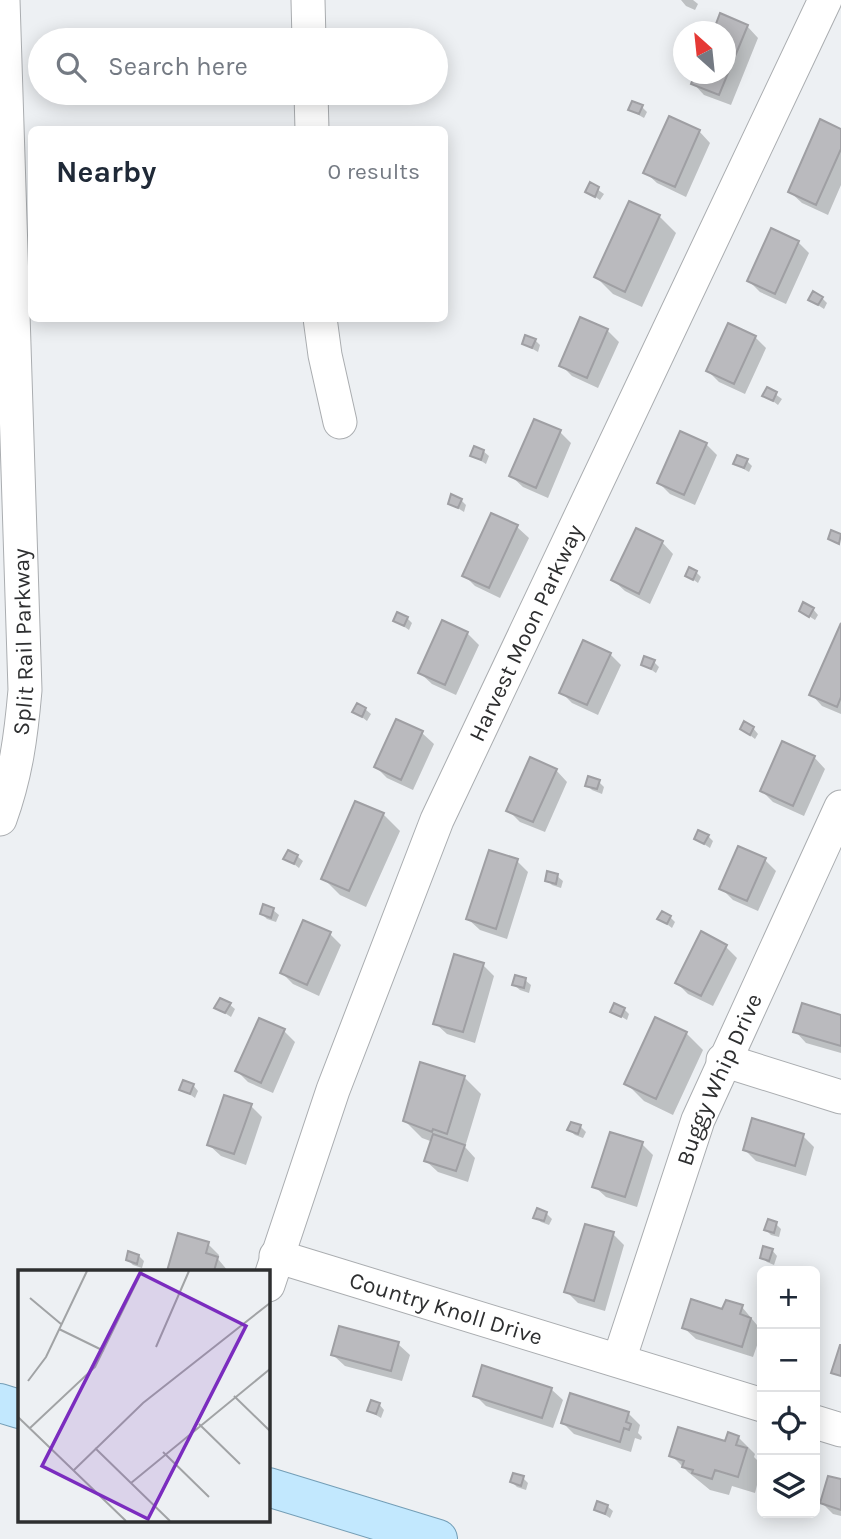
<!DOCTYPE html>
<html lang="en">
<head>
<meta charset="utf-8">
<style>
  body { margin:0; font-family:Karla,sans-serif; background:#f6f6f7; color:#1f2937 }
  .controls { position:absolute; right:21px; bottom:21px; display:grid; overflow:hidden; border-radius:10px; box-shadow:0 4px 18px #0003 }
  .controls button { width:63px; height:63px; display:grid; place-items:center; padding:0; border:0; border-bottom:2px solid #e0e1e3; background:#fff; color:#1f2937; font:35px sans-serif }
  .compass { position:absolute; left:673px; top:21px; width:63px; height:63px; border-radius:50%; background:#fff; box-shadow:0 4px 18px #0003; rotate:333deg }
  .list { margin:0; padding:0; list-style:none }
  h2 { display:flex; justify-content:space-between; align-items:center; height:91px; margin:0; padding:0 28px; font-size:30px }
  h2 small { font-size:23px; font-weight:400; color:#747a83 }
  .icon { flex:none; width:38px; height:38px; fill:none; stroke:currentColor; stroke-width:2; stroke-linecap:round; stroke-linejoin:round }
  .map { position:relative; flex:none; width:841px; height:1539px; overflow:hidden }
  .search { position:absolute; background:#fff; box-shadow:0 4px 18px #0003; left:28px; top:28px; width:420px; height:77px; display:flex; align-items:center; gap:18px; box-sizing:border-box; padding:0 24px; border-radius:38px; color:#747a83; font-size:26px }
  .panel { position:absolute; background:#fff; box-shadow:0 4px 18px #0003; left:28px; top:126px; width:420px; height:196px; border-radius:10px }
  .map>svg:first-child { display:block }
  .shadow { fill:#0003 }
  .building { fill:#bababe; stroke:#9f9fa3; stroke-width:2 }
  .lines { fill:none; stroke-linecap:round; stroke-linejoin:round }
  .minor-casing { stroke:#aaadb0; stroke-width:35 }
  .major-casing { stroke:#749eb6; stroke-width:40 }
  .minor { stroke:#fff; stroke-width:33 }
  .major { stroke:#c2e8fe; stroke-width:38 }
  .labels { text-anchor:middle; dominant-baseline:central; stroke-width:5; stroke-linejoin:round; paint-order:stroke }
  .street-label { font-size:23px; fill:#2e2f30; stroke:#edf0f3 }
  .inset-road { fill:none; stroke:#a1a3a5; stroke-width:2 }
  .view { fill:#7b2cbf; fill-opacity:0.15; stroke:#7b2cbf; stroke-width:3.5 }
  .inset-edge { fill:none; stroke:#2e2f30; stroke-width:3.5 }
</style>
</head>
<body>
<div class="map">
<svg width="841" height="1539" viewBox="0 0 841 1539">
  <rect width="100%" height="100%" fill="#edf0f3"/>
  <path class="shadow" d="M681,0H693L698,4L695,10L686,6Z
    M747,26L758,38L731,105L704,95L693,83L697,74H726V32Z
    M642,107L647,112L644,118L630,110Z
    M699,131L710,143L686,197L657,183L645,172Z
    M841,131V185L828,215L802,203L790,192Z
    M591,185L604,194L600,200L587,191Z
    M659,216L676,233L642,307L613,294L596,277Z
    M798,242L809,253L786,304L760,292L749,281Z
    M822,298L827,303L824,309L810,300Z
    M607,330L619,342L598,388L572,376L561,365Z
    M755,337L766,348L745,394L719,382L708,371Z
    M535,340L540,345L538,352L524,344Z
    M768,389L782,399L778,405L765,395Z
    M560,432L571,443L548,498L523,487L511,476Z
    M706,444L717,455L695,505L670,494L659,483Z
    M483,451L489,456L486,464L472,455Z
    M747,461L752,466L749,472L735,464Z
    M461,500L466,505L464,512L450,503Z
    M492,515L517,527L529,538L500,598L475,586L464,575Z
    M662,542L673,554L650,604L625,591L613,580Z
    M696,572L701,577L698,583L687,575Z
    M813,609L818,615L815,620L801,611Z
    M407,618L412,623L409,630L396,621Z
    M841,627V714L822,706L811,694Z
    M467,633L479,645L456,695L432,684L420,673Z
    M610,654L621,665L598,715L572,703L561,692Z
    M654,662L659,667L656,673L643,664Z
    M365,709L371,714L367,721L354,711Z
    M397,721L422,733L434,744L413,790L387,778L376,767Z
    M753,728L758,734L755,739L742,729Z
    M814,757L825,769L804,816L773,802L762,791Z
    M556,770L567,782L545,832L520,822L508,810Z
    M599,782L604,787L602,794L592,790L587,785Z
    M383,814L400,831L366,907L340,895L323,878Z
    M708,836L713,841L710,848L696,839Z
    M297,856L303,861L299,868L286,858Z
    M765,860L776,871L758,911L733,900L721,888Z
    M517,861L528,872L507,939L480,930L468,919Z
    M557,876L563,881L561,888L552,885L547,880Z
    M273,910L279,915L276,922L267,919L262,914Z
    M670,917L675,922L672,928L660,919Z
    M330,934L341,945L319,996L293,984L282,973Z
    M702,934L726,947L737,958L713,1006L688,994L677,983Z
    M483,965L494,976L475,1043L447,1034L435,1023Z
    M525,980L531,985L529,993L520,990L514,985Z
    M229,1004L235,1009L231,1017L217,1008Z
    M624,1009L629,1014L627,1020L612,1011Z
    M841,1017V1053L806,1043L795,1031Z
    M284,1031L295,1042L273,1093L248,1082L237,1071Z
    M686,1033L703,1050L673,1115L644,1101L627,1084Z
    M464,1077L481,1094L465,1147L475,1158L468,1182L438,1172L426,1161L433,1142L422,1138L405,1121Z
    M193,1085L198,1091L195,1098L182,1089Z
    M251,1106L262,1117L246,1165L221,1156L209,1145Z
    M572,1124L581,1127L586,1132L583,1138L575,1135L569,1130Z
    M803,1136L814,1147L806,1176L756,1161L745,1150Z
    M642,1144L653,1155L637,1207L606,1197L594,1186Z
    M546,1213L552,1219L549,1225L541,1222L535,1217Z
    M776,1224L781,1229L779,1237L771,1235L766,1230Z
    M613,1234L624,1245L605,1311L578,1303L566,1291Z
    M179,1236L208,1244L219,1255L218,1259L228,1271H169Z
    M772,1250L777,1256L774,1265L767,1262L762,1257Z
    M139,1256L144,1261L142,1268L133,1265L128,1260Z
    M742,1307L762,1331L753,1357L696,1339L684,1328L724,1311Z
    M398,1344L410,1355L402,1381L345,1366L333,1355Z
    M551,1389L563,1400L553,1428L486,1406L475,1395Z
    M571,1395L629,1414L640,1425L638,1433L642,1437L641,1440L635,1438L631,1452L574,1434L563,1423Z
    M379,1404L384,1410L381,1418L369,1411Z
    M738,1437L755,1454L754,1457L762,1465L755,1493L732,1486L729,1495L710,1490L688,1472L671,1455L726,1443Z
    M523,1478L528,1483L526,1490L517,1487L512,1482Z
    M841,1481V1516L833,1514L822,1503Z
    M607,1506L613,1511L610,1518L596,1509Z"/>
  <path class="building" d="M720,13L748,25L719,95L691,84L695,74H726V32H713Z
    M632,101L643,105L639,114L628,110Z
    M669,116L700,130L675,187L643,173Z
    M820,119L841,129V149L816,205L788,192Z
    M590,182L599,187L595,197L585,192Z
    M629,201L660,215L625,292L594,277Z
    M771,228L799,241L775,294L747,281Z
    M813,291L823,297L818,305L808,300Z
    M580,317L608,329L587,378L559,366Z
    M728,323L756,336L734,384L706,371Z
    M525,335L536,339L532,348L522,344Z
    M767,387L777,392L773,401L762,396Z
    M534,419L561,430L536,488L509,476Z
    M680,431L707,443L684,495L657,483Z
    M474,446L484,450L481,460L470,456Z
    M737,455L748,459L744,468L733,464Z
    M451,494L462,499L458,508L448,504Z
    M491,513L518,525L489,588L462,576Z
    M636,528L663,541L639,594L611,580Z
    M831,530L841,534L839,544L828,539Z
    M689,567L697,571L693,580L685,576Z
    M803,602L814,608L809,617L799,611Z
    M397,612L408,617L404,626L393,621Z
    M442,620L468,632L445,685L418,673Z
    M841,623V697L837,707L809,695Z
    M583,640L611,653L587,705L559,693Z
    M644,656L655,660L651,669L641,665Z
    M357,703L366,708L362,717L352,712Z
    M396,719L423,731L401,780L374,767Z
    M744,721L754,727L750,735L740,729Z
    M782,741L815,756L793,806L760,791Z
    M530,757L557,769L533,822L506,811Z
    M588,776L600,780L597,789L585,786Z
    M355,801L384,813L349,891L321,879Z
    M698,830L709,835L704,844L694,839Z
    M738,846L766,858L747,901L719,889Z
    M288,850L298,855L294,864L283,859Z
    M489,850L518,859L496,929L466,919Z
    M547,871L558,874L556,884L545,881Z
    M263,904L274,908L271,918L260,914Z
    M662,911L671,916L667,924L657,919Z
    M303,920L331,932L307,985L280,973Z
    M701,931L727,945L701,996L675,983Z
    M454,954L484,963L463,1032L433,1024Z
    M515,975L526,978L524,988L512,985Z
    M220,998L231,1003L225,1013L214,1008Z
    M614,1003L625,1008L621,1017L610,1012Z
    M802,1003L841,1015V1046L793,1032Z
    M655,1017L687,1032L656,1099L624,1084Z
    M259,1018L285,1029L261,1083L235,1071Z
    M420,1062L465,1076L447,1134L433,1129L432,1132L403,1121Z
    M183,1080L194,1084L190,1094L179,1090Z
    M224,1095L252,1104L234,1154L207,1145Z
    M752,1118L804,1134L795,1166L743,1150Z
    M571,1122L581,1125L578,1134L567,1130Z
    M610,1132L643,1142L625,1197L592,1187Z
    M433,1134L465,1145L456,1171L424,1161Z
    M537,1208L547,1212L544,1221L533,1218Z
    M768,1219L777,1222L774,1233L764,1230Z
    M585,1224L614,1232L594,1301L564,1292Z
    M178,1233L209,1242L206,1253L218,1257L214,1271H167Z
    M763,1246L773,1249L769,1261L760,1258Z
    M128,1251L139,1255L137,1264L126,1260Z
    M691,1299L722,1309L726,1300L743,1305L740,1314L751,1318L742,1347L682,1328Z
    M339,1326L399,1342L391,1371L331,1355Z
    M840,1345H841V1376L831,1373Z
    M482,1365L552,1388L542,1418L473,1396Z
    M570,1393L629,1412L626,1422L631,1424L629,1430L624,1428L620,1442L561,1423Z
    M371,1400L380,1403L376,1414L367,1411Z
    M678,1427L725,1441L728,1432L739,1436L736,1445L747,1448L738,1477L715,1470L712,1479L692,1473L693,1470L682,1467L684,1461L669,1456Z
    M513,1473L524,1476L521,1486L510,1482Z
    M828,1476L841,1479V1510L820,1503Z
    M597,1501L608,1505L605,1514L594,1510Z"/>
  <g class="lines">
    <g class="minor-casing">
      <g id="minor">
        <path d="M308,0L309,40"/>
        <path d="M311,93L312,130"/>
        <path d="M320,318L325,355L340,422"/>
        <path id="s1" d="M0,819C16,775 21,736 25,690L3,0"/>
        <path d="M723,1060L841,1097"/>
        <path id="s2" d="M276,1256L762,1405"/>
        <path id="s3" d="M268,1285L333,1090L437,820L825,0"/>
        <path id="s4" d="M619,1360L698,1120L841,807"/>
        <path d="M815,1422L841,1430"/>
      </g>
    </g>
    <g class="major-casing">
      <path id="major" d="M0,1403L19,1409
        M268,1487L438,1539"/>
    </g>
    <use href="#minor" class="minor"/>
    <use href="#major" class="major"/>
  </g>
  <g class="labels">
    <g class="street-label">
      <text stroke="none"><textPath href="#s3" startOffset="702">Harvest Moon Parkway</textPath></text>
      <text stroke="none"><textPath href="#s1" startOffset="180">Split Rail Parkway</textPath></text>
      <text stroke="none"><textPath href="#s4" startOffset="298">Buggy Whip Drive</textPath></text>
      <text stroke="none"><textPath href="#s2" startOffset="178">Country Knoll Drive</textPath></text>
    </g>
  </g>
  <g transform="translate(18 1270)">
    <rect width="252" height="252" fill="#edf0f3"/>
    <path class="inset-road" d="M12,28L43,54M41,59L86,81M138,77L171,1M10,111L28,87L69,1M216,126L252,161M0,147L108,251M181,154L222,194M12,158L77,97L124,1M77,178L152,251M145,182L191,227M56,200L125,133L252,33M113,213L252,99"/>
    <path class="view" d="M122,3L228,56L130,249L24,196Z"/>
    <rect width="252" height="252" class="inset-edge"/>
  </g>
</svg>
<div class="controls">
<button>+</button>
<button>−</button>
<button><svg class="icon" aria-label="locate" viewBox="0 0 24 24"><circle cx="12" cy="12" r="6"/><path d="M12 2v4M12 18v4M2 12h4M18 12h4"/></svg></button>
<button><svg class="icon" aria-label="layers" viewBox="0 0 24 24"><path d="M12 4l9 5-9 5-9-5zM3 14l9 5 9-5"/></svg></button>
</div>
<svg class="compass" viewBox="-18 -18 36 36"><path d="M0-13l5 13h-10z" fill="#e53935"/><path d="M0 13l5-13h-10z" fill="#747a83"/></svg>
<div class="search"><svg class="icon" aria-label="search" viewBox="0 0 24 24"><circle cx="10" cy="10" r="6"/><path d="M15 15l6 6"/></svg>Search here</div>
<section class="panel">
<h2>Nearby<small>0 results</small></h2>
<ul class="list">
</ul>
</section>
</div>
</body>
</html>
